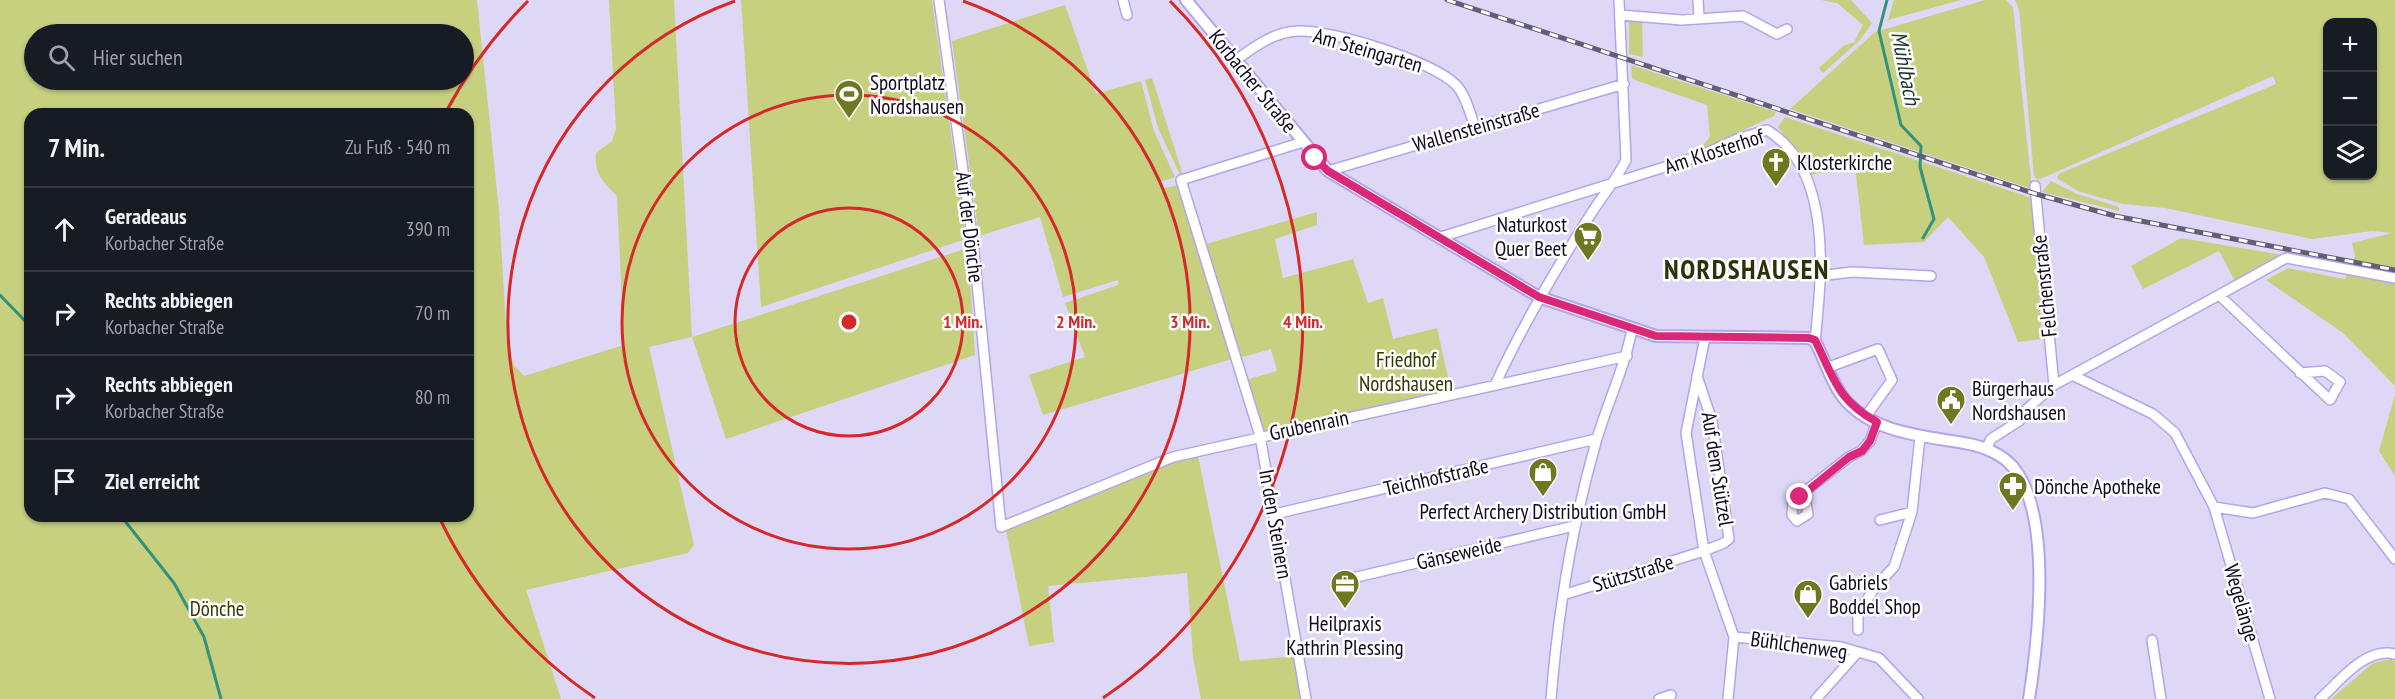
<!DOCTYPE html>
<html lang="de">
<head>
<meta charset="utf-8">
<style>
  body { margin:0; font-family:"PT Sans Narrow",sans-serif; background:#20242c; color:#f1f3f6 }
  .controls { position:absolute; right:18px; top:18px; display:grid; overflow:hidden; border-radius:12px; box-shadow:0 2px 4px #0004 }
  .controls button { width:54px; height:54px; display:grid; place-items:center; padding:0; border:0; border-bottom:2px solid #363941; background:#171b24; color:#f1f3f6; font:30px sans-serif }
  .stop { position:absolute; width:18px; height:18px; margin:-14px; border:4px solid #db2777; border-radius:50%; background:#fff }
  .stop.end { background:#db2777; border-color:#fff; box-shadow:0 2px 6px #0008 }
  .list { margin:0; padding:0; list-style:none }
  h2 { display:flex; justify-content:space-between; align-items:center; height:78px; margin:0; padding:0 24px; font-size:26px }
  h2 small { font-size:20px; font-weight:400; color:#9ea1a6 }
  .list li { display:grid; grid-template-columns:39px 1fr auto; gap:18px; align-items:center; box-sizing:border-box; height:84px; padding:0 24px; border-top:2px solid #363941 }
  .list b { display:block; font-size:22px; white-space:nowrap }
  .list p { margin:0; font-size:20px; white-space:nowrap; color:#9ea1a6 }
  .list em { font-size:20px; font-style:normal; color:#9ea1a6 }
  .icon { flex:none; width:33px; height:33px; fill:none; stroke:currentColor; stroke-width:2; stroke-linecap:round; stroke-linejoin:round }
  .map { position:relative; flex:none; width:2395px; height:699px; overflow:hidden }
  .search { position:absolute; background:#171b24; box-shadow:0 2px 4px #0004; left:24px; top:24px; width:450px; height:66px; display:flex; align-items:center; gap:15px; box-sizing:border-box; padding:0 21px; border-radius:33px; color:#9ea1a6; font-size:22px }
  .panel { position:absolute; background:#171b24; box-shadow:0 2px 4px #0004; left:24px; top:108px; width:450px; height:414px; border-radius:18px }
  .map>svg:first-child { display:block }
  .green { fill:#c6d07f; fill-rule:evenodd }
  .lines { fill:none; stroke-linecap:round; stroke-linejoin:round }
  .stream { stroke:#34917b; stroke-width:3 }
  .minor-casing { stroke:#b4a4eb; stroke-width:12 }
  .tertiary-casing { stroke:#b4a4eb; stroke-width:14 }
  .minor { stroke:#fff; stroke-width:9 }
  .tertiary { stroke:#fff; stroke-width:10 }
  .rail-casing { stroke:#645d78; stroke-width:5 }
  .rail { stroke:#fefefe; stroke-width:3; stroke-dasharray:9; stroke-linecap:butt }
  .route { stroke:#db2777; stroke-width:8 }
  .ring { fill:none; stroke:#d62828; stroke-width:3 }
  .labels { text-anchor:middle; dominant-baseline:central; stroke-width:5; stroke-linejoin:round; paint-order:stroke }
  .street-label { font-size:21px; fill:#100821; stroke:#fefefe }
  .poi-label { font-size:21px; fill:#100821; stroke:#fefefe; text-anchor:start }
  .park-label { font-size:21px; fill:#343800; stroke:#fefefe }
  .water-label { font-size:22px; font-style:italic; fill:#1b3730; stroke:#fefefe }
  .district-label { font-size:27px; font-weight:bold; letter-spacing:1.5px; fill:#2f3209; stroke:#fefefe }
  .centre { fill:#d62828; stroke:#fefefe; stroke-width:3 }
  .ring-label { font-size:18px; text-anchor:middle; font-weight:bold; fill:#d62828; stroke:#fefefe; stroke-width:5; stroke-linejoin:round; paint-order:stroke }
</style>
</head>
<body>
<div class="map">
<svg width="2395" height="699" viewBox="0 0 2395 699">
  <rect width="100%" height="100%" fill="#ded8f6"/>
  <path class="green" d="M0,0H477L499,210L507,342L514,365L524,376L624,345L617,196C603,182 594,174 596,153L612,141L616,129L609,0H674L692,337L968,248L975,355L726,439L692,337L649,347L694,545L688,553L526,590L561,699H0ZM34,34H464V80H34ZM30,114H468V516H30Z
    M741,0H932L966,239L761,307Z
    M1821,0H1851L1872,23L1860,40L1823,73L1819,68L1843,46L1854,42L1863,25L1837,3Z
    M1894,0H1961L1888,20Z
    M1985,0H2006L2013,7L2032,189L1790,109L1875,32Z
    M2015,0H2395V386L2343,333L2266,280L2288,268L2345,279L2355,256L2352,243L2392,233L2372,231L2312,239L2165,208L2123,204L2078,191L2058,179L2057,176L2061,173L2276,84L2273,76L2038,180L2034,176L2019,9ZM2328,22H2372V176H2328Z
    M1065,5L1096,94L1141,81L1154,131L1175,177L1160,182L1162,189L1177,185L1232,359L1043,415L1029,375L1085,357L1065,303L1118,285V280L1063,297L1040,217L979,236L952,41Z
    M1629,20L1642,21L1643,57L1629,54Z
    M1631,65L1776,112L1774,116L1698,151L1710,137L1707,105L1632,79Z
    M1152,78L1183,175H1180L1158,128L1145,80Z
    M1785,117L2032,198L2042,339L2018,342L1984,257L1948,217L1924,242L1864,245L1855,165L1811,175L1778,127Z
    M2051,181L2077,194L2119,207V211L2042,192Z
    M1317,212V225L1275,239L1283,278L1353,259L1368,303L1383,298L1393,339L1437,328L1452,395L1260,436L1249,379L1277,371L1271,349L1242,357L1206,244Z
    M2181,238L2283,255L2235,281L2219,251L2143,289L2131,266Z
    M2395,395V476L2379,451Z
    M1197,451L1240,661L1299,656L1306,699H1201L1193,657L1187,573L1048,586L1054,642L1029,646L1006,530Z
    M2391,659L2395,661V699H2331L2373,663Z"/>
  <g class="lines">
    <path class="stream" d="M1887,0L1879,31L1886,61L1901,125L1921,146L1920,167L1934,219L1923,238
      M0,295L30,326
      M121,516L174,583L204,637L221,699"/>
    <g class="minor-casing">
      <path id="minor" d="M939,0L973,242L1001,527L1173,457L1627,356
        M1123,0L1127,15
        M1698,0L1699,18
        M1620,15L1682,20L1743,16L1777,34L1787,29
        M1236,60C1254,47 1274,32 1297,31C1330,29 1433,61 1456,85C1466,95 1470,114 1475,127
        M1303,142L1181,180L1260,436L1306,699
        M1328,171L1624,84
        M2035,186L2054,385
        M1441,237L1700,156L1737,139L1767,130C1833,170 1822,275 1815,341
        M1819,276L1852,272L1931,276
        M2219,295L2286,258L2395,278
        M1705,337L1686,433L1704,551L1734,637L1728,699
        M1829,367L1878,349L1892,380L1866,416
        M2074,376L2153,414L2175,433L2214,507L2253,513L2325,493L2349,499L2395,559
        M1495,385C1522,326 1554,272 1589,217C1601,197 1616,181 1626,160L1619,0
        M1986,449L1991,439L2019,421L2028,408L2054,385L2219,295L2330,400L2340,382L2325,371L2300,373
        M1800,497L1806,504L1808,514L1797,521L1792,515L1793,501L1849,457L1861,451L1870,441L1877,422
        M2214,507L2270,699
        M1275,514L1596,439
        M1880,520L1912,512
        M1344,580L1574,526
        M1563,595L1704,551L1724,543L1729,539L1712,421L1697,376
        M1858,630V614L1875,587L1894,567L1912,512L1920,437
        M1734,637L1841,647L1879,658L1918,699
        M2152,640L2161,699
        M1551,699C1558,612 1572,526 1596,442C1607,403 1625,368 1632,329
        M1659,699L1671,695
        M1816,699L1857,653
        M2320,699C2340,681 2365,647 2395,654"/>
    </g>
    <g class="tertiary-casing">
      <path id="tertiary" d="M1186,0L1328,171L1539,297L1656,336L1809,338L1815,341C1825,360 1832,385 1846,401C1877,435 1928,436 1969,444C1985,447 2003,455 2013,467C2053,515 2038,641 2029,699"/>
    </g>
    <use href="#minor" class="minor"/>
    <use href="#tertiary" class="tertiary"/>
    <g class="rail-casing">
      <path id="rail" d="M1447,0L2036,194L2115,216L2395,270"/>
    </g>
    <use href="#rail" class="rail"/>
  </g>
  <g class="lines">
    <path class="route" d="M1315,158L1328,171L1539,297L1656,336L1809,338L1815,340C1834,378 1837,400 1877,422L1870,441L1862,451L1849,457L1800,497"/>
  </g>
  <g class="ring">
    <circle cx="849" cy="322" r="114"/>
    <circle cx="849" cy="322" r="227"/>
    <path d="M963 1A341 341 0 1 1 735 1"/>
    <path d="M595 698A454 454 0 0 1 439 517M446 112A454 454 0 0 1 528 1M1170 1A454 454 0 0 1 1103 698"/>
  </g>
  <defs>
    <g id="stadium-pin" transform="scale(1.5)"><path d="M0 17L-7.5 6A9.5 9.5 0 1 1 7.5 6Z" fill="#6f7720" stroke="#fefefe"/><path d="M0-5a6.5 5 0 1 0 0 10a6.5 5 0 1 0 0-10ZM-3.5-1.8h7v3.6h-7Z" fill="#fff"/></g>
    <g id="church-pin" transform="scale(1.5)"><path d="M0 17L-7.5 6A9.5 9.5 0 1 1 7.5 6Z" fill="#6f7720" stroke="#fefefe"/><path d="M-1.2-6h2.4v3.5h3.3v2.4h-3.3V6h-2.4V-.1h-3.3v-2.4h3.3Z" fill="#fff"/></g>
    <g id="supermarket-pin" transform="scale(1.5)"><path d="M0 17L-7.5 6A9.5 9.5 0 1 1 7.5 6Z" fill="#6f7720" stroke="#fefefe"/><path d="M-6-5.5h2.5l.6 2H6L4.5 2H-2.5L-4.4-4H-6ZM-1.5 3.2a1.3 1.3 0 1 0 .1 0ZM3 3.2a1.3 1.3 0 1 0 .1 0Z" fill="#fff"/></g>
    <g id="civic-pin" transform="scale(1.5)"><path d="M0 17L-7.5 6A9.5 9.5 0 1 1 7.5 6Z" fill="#6f7720" stroke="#fefefe"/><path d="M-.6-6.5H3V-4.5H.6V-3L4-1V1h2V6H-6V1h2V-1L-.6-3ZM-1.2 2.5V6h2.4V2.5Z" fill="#fff"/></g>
    <g id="shop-pin" transform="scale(1.5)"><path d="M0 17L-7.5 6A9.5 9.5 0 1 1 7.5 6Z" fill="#6f7720" stroke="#fefefe"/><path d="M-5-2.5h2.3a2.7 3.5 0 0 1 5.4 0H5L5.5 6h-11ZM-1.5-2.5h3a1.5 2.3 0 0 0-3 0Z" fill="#fff"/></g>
    <g id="pharmacy-pin" transform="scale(1.5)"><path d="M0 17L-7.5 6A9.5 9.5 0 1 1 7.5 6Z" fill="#6f7720" stroke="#fefefe"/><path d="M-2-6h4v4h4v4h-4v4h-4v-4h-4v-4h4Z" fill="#fff"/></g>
    <g id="office-pin" transform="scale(1.5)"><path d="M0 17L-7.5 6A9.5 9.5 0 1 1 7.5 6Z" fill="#6f7720" stroke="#fefefe"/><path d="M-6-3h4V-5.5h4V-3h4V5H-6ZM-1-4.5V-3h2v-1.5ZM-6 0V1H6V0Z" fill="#fff"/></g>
  </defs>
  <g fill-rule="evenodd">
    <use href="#stadium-pin" x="849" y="94"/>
    <use href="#church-pin" x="1776" y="162"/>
    <use href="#supermarket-pin" x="1588" y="236"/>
    <use href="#civic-pin" x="1951" y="400"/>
    <use href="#shop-pin" x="1543" y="472"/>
    <use href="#pharmacy-pin" x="2013" y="486"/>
    <use href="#office-pin" x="1345" y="584"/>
    <use href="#shop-pin" x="1808" y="594"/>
  </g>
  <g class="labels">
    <g class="street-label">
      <text transform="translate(1368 50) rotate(16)">Am Steingarten</text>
      <text transform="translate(1253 81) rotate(51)">Korbacher Straße</text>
      <text transform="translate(1476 127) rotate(-16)">Wallensteinstraße</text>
      <text transform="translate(1714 151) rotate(-18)">Am Klosterhof</text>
      <text transform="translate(970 227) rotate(83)">Auf der Dönche</text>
      <text transform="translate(2044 286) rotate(-96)">Felchenstraße</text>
      <text transform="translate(1309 425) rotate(-12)">Grubenrain</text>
      <text transform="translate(1718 469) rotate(81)">Auf dem Stützel</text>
      <text transform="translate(1436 477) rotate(-13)">Teichhofstraße</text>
      <text transform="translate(1276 524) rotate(80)">In den Steinern</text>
      <text transform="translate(1459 553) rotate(-13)">Gänseweide</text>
      <text transform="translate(1633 573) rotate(-17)">Stützstraße</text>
      <text transform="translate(2242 603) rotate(74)">Wegelänge</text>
      <text transform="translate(1799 645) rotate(8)">Bühlchenweg</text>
    </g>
    <g class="poi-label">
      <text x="870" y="82">Sportplatz<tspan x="870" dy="24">Nordshausen</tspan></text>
      <text x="1797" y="162">Klosterkirche</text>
      <text x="1567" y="224" text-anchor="end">Naturkost<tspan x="1567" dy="24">Quer Beet</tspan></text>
      <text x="1972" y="388">Bürgerhaus<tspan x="1972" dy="24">Nordshausen</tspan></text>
      <text x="2034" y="486">Dönche Apotheke</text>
      <text x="1543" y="511" text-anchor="middle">Perfect Archery Distribution GmbH</text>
      <text x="1829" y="582">Gabriels<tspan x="1829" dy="24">Boddel Shop</tspan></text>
      <text x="1345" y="623" text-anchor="middle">Heilpraxis<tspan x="1345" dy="24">Kathrin Plessing</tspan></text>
    </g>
    <g class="park-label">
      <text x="1406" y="359">Friedhof<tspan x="1406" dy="24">Nordshausen</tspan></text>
      <text x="217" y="608">Dönche</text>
    </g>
    <g class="water-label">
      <text transform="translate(1906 68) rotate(79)">Mühlbach</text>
    </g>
    <g class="district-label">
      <text x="1747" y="269">NORDSHAUSEN</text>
    </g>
  </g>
  <circle cx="849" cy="322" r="9" class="centre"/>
  <g class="ring-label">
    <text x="963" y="328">1 Min.</text>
    <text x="1076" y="328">2 Min.</text>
    <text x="1190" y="328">3 Min.</text>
    <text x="1303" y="328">4 Min.</text>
  </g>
</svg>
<div class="controls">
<button>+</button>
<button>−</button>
<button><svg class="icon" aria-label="layers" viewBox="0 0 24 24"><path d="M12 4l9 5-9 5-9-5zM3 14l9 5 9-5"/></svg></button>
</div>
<div class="stop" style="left:1315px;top:158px"></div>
<div class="stop end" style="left:1800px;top:497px"></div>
<div class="search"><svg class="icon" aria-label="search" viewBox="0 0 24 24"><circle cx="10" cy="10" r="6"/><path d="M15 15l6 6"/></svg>Hier suchen</div>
<section class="panel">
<h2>7 Min.<small>Zu Fuß · 540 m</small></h2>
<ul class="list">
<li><svg class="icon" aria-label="ahead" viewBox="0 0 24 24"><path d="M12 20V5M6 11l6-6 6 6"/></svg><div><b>Geradeaus</b><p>Korbacher Straße</p></div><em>390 m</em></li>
<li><svg class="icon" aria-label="right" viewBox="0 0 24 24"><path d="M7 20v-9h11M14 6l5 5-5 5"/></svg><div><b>Rechts abbiegen</b><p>Korbacher Straße</p></div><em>70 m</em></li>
<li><svg class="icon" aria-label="right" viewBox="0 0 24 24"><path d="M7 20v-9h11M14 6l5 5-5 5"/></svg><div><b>Rechts abbiegen</b><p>Korbacher Straße</p></div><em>80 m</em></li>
<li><svg class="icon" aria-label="arrive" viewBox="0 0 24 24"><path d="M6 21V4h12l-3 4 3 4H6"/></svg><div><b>Ziel erreicht</b></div></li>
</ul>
</section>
</div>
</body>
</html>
